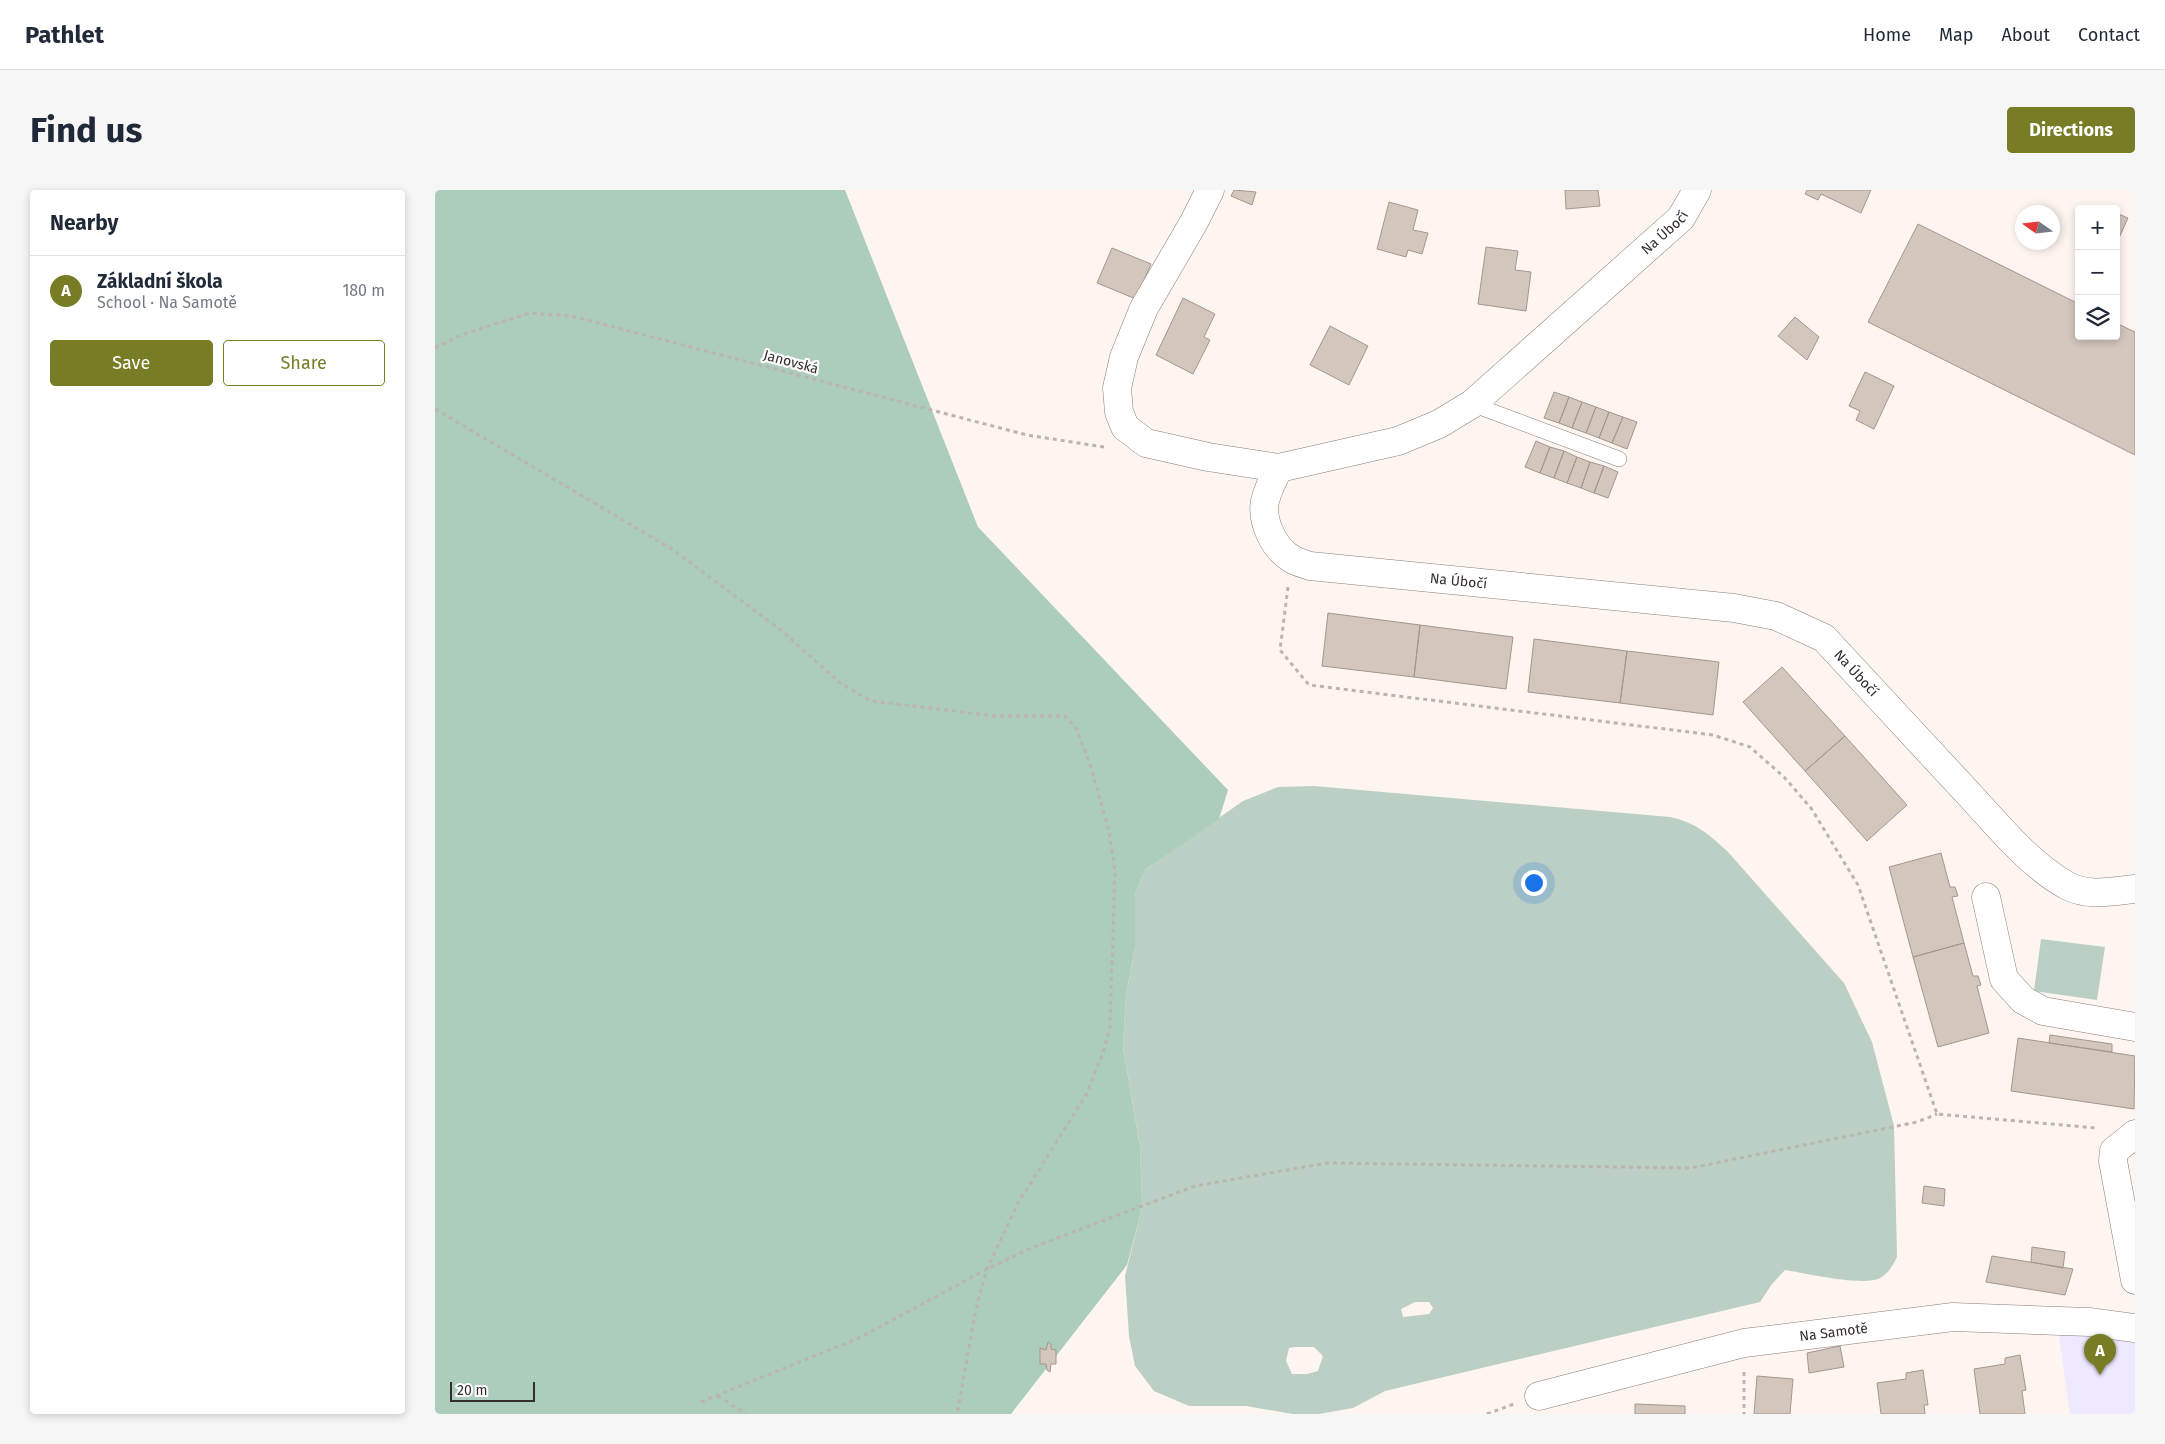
<!DOCTYPE html>
<html lang="en">
<head>
<meta charset="utf-8">
<style>
  body { margin:0; font-family:"Fira Sans",sans-serif; background:#f6f6f7; color:#1f2937 }
  .controls { position:absolute; right:15px; top:15px; display:grid; overflow:hidden; border-radius:5px; box-shadow:0 2px 8px #0003 }
  .controls button { width:45px; height:45px; display:grid; place-items:center; padding:0; border:0; border-bottom:1px solid #e0e1e3; background:#fff; color:#1f2937; font:25px sans-serif }
  .compass { position:absolute; left:1580px; top:15px; width:45px; height:45px; border-radius:50%; background:#fff; box-shadow:0 2px 8px #0003; rotate:284deg }
  .scale { position:absolute; left:15px; bottom:12px; width:85px; box-sizing:border-box; padding-left:5px; border:2px solid #342e2c; border-top:0; font-size:14px; line-height:18px; white-space:nowrap; color:#342e2c; -webkit-text-stroke:4px #fff; paint-order:stroke }
  .you { position:absolute; left:1098px; top:692px; width:18px; height:18px; margin:-12px; border:4px solid #fff; border-radius:50%; background:#1a73e8; box-shadow:0 0 0 8px #1a73e833 }
  .badge { display:grid; place-items:center; width:32px; height:32px; border-radius:50%; background:#787c25; color:#fff; font-size:16px; font-weight:700 }
  .pin { position:absolute; translate:-50% -41px; filter:drop-shadow(0 1px 2px #0008) }
  .pin::after { content:''; position:absolute; top:26px; width:18px; height:15px; background:inherit; clip-path:polygon(0 0,100% 0,50% 100%) }
  .list { margin:0; padding:0; list-style:none }
  h2 { display:flex; justify-content:space-between; align-items:center; height:65px; margin:0; padding:0 20px; font-size:21px }
  h2 small { font-size:16px; font-weight:400; color:#747a83 }
  .list li { display:grid; grid-template-columns:32px 1fr auto; gap:15px; align-items:center; box-sizing:border-box; height:70px; padding:0 20px; border-top:1px solid #e0e1e3 }
  .list b { display:block; font-size:19px; white-space:nowrap }
  .list p { margin:0; font-size:16px; white-space:nowrap; color:#747a83 }
  .list em { font-size:16px; font-style:normal; color:#747a83 }
  .actions { display:flex; gap:10px; padding:15px 20px }
  .actions a { flex:1; padding:11px 0; border:1px solid #787c25; border-radius:5px; text-align:center; font-size:18px; color:#787c25 }
  .actions .main { background:#787c25; color:#fff }
  .icon { flex:none; width:28px; height:28px; fill:none; stroke:currentColor; stroke-width:2; stroke-linecap:round; stroke-linejoin:round }
  .map { position:relative; flex:none; width:1700px; height:1224px; overflow:hidden; border-radius:5px }
  header { display:flex; align-items:center; gap:30px; box-sizing:border-box; height:70px; padding:0 25px; background:#fff; border-bottom:1px solid #e0e1e3 }
  header strong { font-size:24px }
  nav { display:flex; gap:28px; margin-inline-start:auto; font-size:18px }
  .intro { display:flex; align-items:center; justify-content:space-between; box-sizing:border-box; height:120px; padding:0 30px }
  h1 { margin:0; font-size:35px }
  .button { padding:12px 22px; border-radius:5px; background:#787c25; color:#fff; font-size:18px; font-weight:700 }
  main { display:flex; gap:30px; padding:0 30px }
  aside { flex:1; background:#fff; border-radius:5px; box-shadow:0 2px 8px #0003 }
  .map>svg:first-child { display:block }
  .education { fill:#efe9ff }
  .green { fill:#bbcfc4; fill-rule:evenodd }
  .forest { fill:#accdbb }
  .building { fill:#d2c6bd; stroke:#a3988f }
  .lines { fill:none; stroke-linecap:round; stroke-linejoin:round }
  .service-casing { stroke:#8a7d77; stroke-width:16 }
  .minor-casing { stroke:#8a7d77; stroke-width:29 }
  .path { stroke:#bcb4b1; stroke-width:3; stroke-dasharray:4 4; stroke-linecap:butt }
  .service { stroke:#fff; stroke-width:15 }
  .minor { stroke:#fff; stroke-width:28 }
  .labels { text-anchor:middle; dominant-baseline:central; stroke-width:4.5; stroke-linejoin:round; paint-order:stroke }
  .street-label { font-size:14px; fill:#342e2c; stroke:#fff }
</style>
</head>
<body>
<header>
<strong>Pathlet</strong>
<nav><a>Home</a><a>Map</a><a>About</a><a>Contact</a></nav>
</header>
<div class="intro"><h1>Find us</h1><a class="button">Directions</a></div>
<main>
<aside>
<h2>Nearby<small></small></h2>
<ul class="list">
<li><span class="badge">A</span><div><b>Základní škola</b><p>School · Na Samotě</p></div><em>180 m</em></li>
</ul>
<div class="actions"><a class="main">Save</a><a>Share</a></div>
</aside>
<div class="map">
<svg width="1700" height="1224" viewBox="0 0 1700 1224">
  <rect width="100%" height="100%" fill="#fef5f1"/>
  <path class="education" d="M1623,1138L1700,1146V1224H1635Z"/>
  <path class="green" d="M879,596L1235,627C1260,632 1275,645 1293,662L1409,793L1437,852L1459,936L1462,1067C1458,1075 1453,1084 1445,1088C1428,1097 1370,1083 1350,1080L1337,1094L1325,1112L950,1201L918,1218L884,1224H858L811,1216H754L719,1201L700,1176L694,1146L690,1086L704,1030L707,1011L705,957L688,857L691,805L700,758V704L711,679L808,611L843,597ZM980,1112H994L998,1118L994,1124L968,1127L966,1119ZM860,1157H879L888,1166L883,1181L872,1184H857L851,1171L854,1158Z
    M1606,749L1670,757L1662,810L1599,801Z"/>
  <path class="forest" d="M0,0H410L543,337L793,600L784,629L711,679L700,704V758L691,805L688,857L705,957L707,1011L704,1030L692,1075L576,1224H0Z"/>
  <path class="building" d="M799,0L821,2L817,15L796,6Z
    M1130,0H1163L1165,16L1131,19Z
    M1372,0H1436L1426,23L1386,4L1383,10L1370,4Z
    M954,12L983,20L978,40L993,43L987,64L973,60L971,67L942,59Z
    M1681,23L1693,28L1683,50L1681,49Z
    M1483,34L1644,114V146H1681V133L1700,142V265L1433,132Z
    M1051,57L1083,61L1080,80L1096,82L1091,121L1043,114Z
    M677,58L716,74L701,109L662,93Z
    M748,108L780,124L769,147L775,150L758,184L721,165Z
    M1360,127L1384,147L1372,170L1343,146Z
    M895,136L933,156L914,195L875,175Z
    M1430,182L1459,196L1439,239L1421,230L1425,221L1414,216Z
    M1119,202L1134,207L1124,233L1109,228Z
    M1134,207L1147,212L1137,238L1124,233Z
    M1147,212L1161,217L1151,243L1137,238Z
    M1161,217L1174,222L1164,248L1151,243Z
    M1174,222L1188,227L1177,253L1164,248Z
    M1188,227L1202,232L1192,259L1177,253Z
    M1101,251L1115,257L1105,283L1090,277Z
    M1115,257L1129,261L1119,288L1105,283Z
    M1129,261L1142,267L1132,293L1119,288Z
    M1142,267L1155,272L1146,298L1132,293Z
    M1155,272L1169,276L1159,303L1146,298Z
    M1169,276L1183,282L1173,308L1159,303Z
    M893,423L985,435L979,487L887,476Z
    M985,435L1078,447L1071,499L979,487Z
    M1099,449L1192,461L1185,513L1093,502Z
    M1192,461L1284,472L1278,525L1185,513Z
    M1347,477L1410,546L1370,581L1308,512Z
    M1410,546L1472,615L1432,651L1370,581Z
    M1506,663L1515,697H1520L1523,706L1517,707L1529,753L1478,767L1454,677Z
    M1529,753L1538,786H1543L1546,795L1542,796L1554,843L1503,857L1478,767Z
    M1615,845L1677,854V862L1614,853Z
    M1583,848L1700,866L1699,919L1576,901Z
    M1489,996L1510,999L1509,1016L1487,1013Z
    M1597,1057L1630,1062L1628,1078L1596,1072Z
    M1557,1066L1638,1079L1630,1105L1551,1092Z
    M613,1152L616,1154V1159L621,1160V1174H616L615,1182L612,1180L611,1174H605V1158L611,1160Z
    M1405,1156L1409,1177L1374,1183L1372,1163Z
    M1585,1165L1591,1200L1587,1201L1590,1224H1545L1539,1179L1570,1174V1168Z
    M1488,1180L1493,1215H1489L1490,1224H1446L1442,1193L1471,1189V1183Z
    M1322,1186L1358,1189L1355,1224H1319Z
    M1200,1214L1250,1216V1224H1200Z"/>
  <g class="lines">
    <g class="service-casing">
      <path id="service" d="M1037,214L1184,269"/>
    </g>
    <g class="minor-casing">
      <g id="minor">
        <path id="s1" d="M775,0L759,32L709,118L689,167L682,198L684,222L690,237L711,253L773,267L844,278L963,251L1004,234L1037,214L1246,28L1262,0"/>
        <path id="s2" d="M844,278C838,289 833,299 830,311C826,331 839,359 857,369C862,372 869,374 875,376L1299,418L1341,426L1389,448C1436,499 1484,550 1531,601C1560,632 1595,676 1633,696C1654,707 1678,701 1700,699"/>
        <path d="M1551,707L1569,789L1588,810L1608,821L1700,837"/>
        <path d="M1700,944L1679,961L1678,971L1700,1090"/>
        <path id="s3" d="M1104,1206L1309,1153L1518,1127L1654,1132L1700,1138"/>
      </g>
    </g>
    <path class="path" d="M0,158L26,145L95,123L137,126L592,245L669,257
      M0,219L237,359L347,441L405,493L436,511L561,526H630L641,538L655,574L674,641L680,681L675,836L669,860L651,905L583,1013L552,1079L542,1114L522,1224
      M853,397L845,460L874,495L1278,545L1315,557L1349,587L1376,618L1423,695L1502,924L1661,938
      M1309,1182V1224
      M283,1206L311,1224
      M266,1212L426,1147L552,1079L596,1058L760,996L892,973L1256,978L1482,932L1502,924
      M1052,1224L1079,1214"/>
    <use href="#service" class="service"/>
    <use href="#minor" class="minor"/>
  </g>
  <g class="labels">
    <g class="street-label">
      <text stroke="none"><textPath href="#s1" startOffset="885">Na Úbočí</textPath></text>
      <text transform="translate(356 172) rotate(15)">Janovská</text>
      <text stroke="none"><textPath href="#s2" startOffset="272">Na Úbočí</textPath></text>
      <text stroke="none"><textPath href="#s2" startOffset="692">Na Úbočí</textPath></text>
      <text stroke="none"><textPath href="#s3" startOffset="302">Na Samotě</textPath></text>
    </g>
  </g>
</svg>
<div class="controls">
<button>+</button>
<button>−</button>
<button><svg class="icon" aria-label="layers" viewBox="0 0 24 24"><path d="M12 4l9 5-9 5-9-5zM3 14l9 5 9-5"/></svg></button>
</div>
<svg class="compass" viewBox="-18 -18 36 36"><path d="M0-13l5 13h-10z" fill="#e53935"/><path d="M0 13l5-13h-10z" fill="#747a83"/></svg>
<div class="scale">20 m</div>
<div class="you"></div>
<div class="pin badge" style="left:1665px;top:1185px">A</div>
</div>
</main>
</body>
</html>
